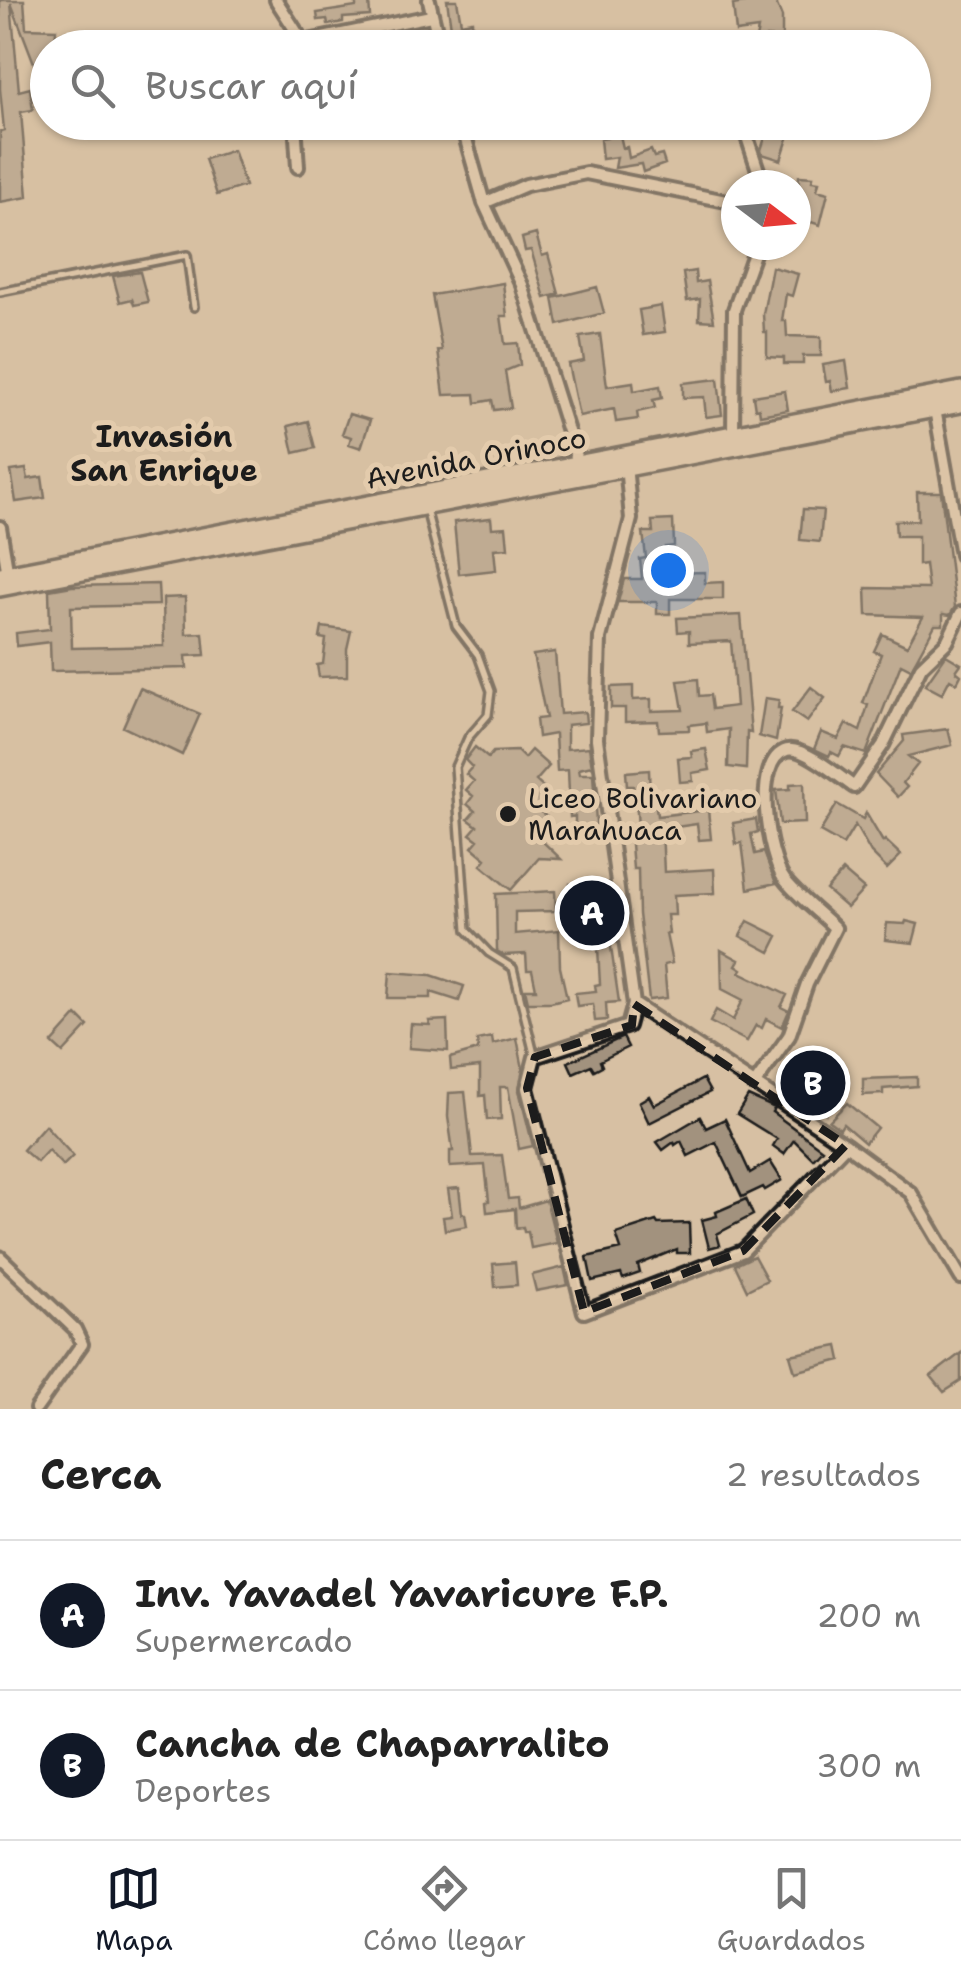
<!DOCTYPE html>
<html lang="es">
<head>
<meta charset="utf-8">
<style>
  body { margin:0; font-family:"Shantell Sans",sans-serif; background:#f6f6f6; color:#222 }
  .compass { position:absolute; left:721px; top:170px; width:90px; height:90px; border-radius:50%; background:#fff; box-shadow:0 2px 8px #0004; rotate:106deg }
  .you { position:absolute; left:668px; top:570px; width:35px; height:35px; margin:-25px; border:8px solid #fff; border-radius:50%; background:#1a73e8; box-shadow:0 0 0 15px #1a73e833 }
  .badge { display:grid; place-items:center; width:65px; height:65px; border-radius:50%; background:#111827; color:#fff; font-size:32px; font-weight:700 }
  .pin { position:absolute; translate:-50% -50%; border:5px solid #fff; box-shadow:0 2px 10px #0006 }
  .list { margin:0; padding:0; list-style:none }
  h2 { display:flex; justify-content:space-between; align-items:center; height:130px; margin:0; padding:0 40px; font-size:42px }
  h2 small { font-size:32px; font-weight:400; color:#767676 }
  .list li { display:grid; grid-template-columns:65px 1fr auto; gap:30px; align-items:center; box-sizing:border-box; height:150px; padding:0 40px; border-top:2px solid #e0e0e0 }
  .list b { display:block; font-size:38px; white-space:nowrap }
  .list p { margin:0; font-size:32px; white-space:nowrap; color:#767676 }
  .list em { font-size:32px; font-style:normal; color:#767676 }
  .icon { flex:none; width:55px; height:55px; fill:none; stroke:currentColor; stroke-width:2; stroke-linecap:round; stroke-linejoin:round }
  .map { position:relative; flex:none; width:961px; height:1409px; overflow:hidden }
  .search { position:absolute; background:#fff; box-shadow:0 2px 8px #0004; left:30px; right:30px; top:30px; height:110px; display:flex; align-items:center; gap:25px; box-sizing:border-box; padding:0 35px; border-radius:55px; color:#767676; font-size:38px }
  .sheet { height:430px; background:#fff }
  nav { display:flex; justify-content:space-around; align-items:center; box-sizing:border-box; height:140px; border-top:2px solid #e0e0e0; background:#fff; font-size:28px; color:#767676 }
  nav a { display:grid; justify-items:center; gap:5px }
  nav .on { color:#111827 }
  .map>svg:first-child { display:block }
  .green { fill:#b8a58d; stroke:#6a6054; stroke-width:2.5 }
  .building { fill:#a2927e; stroke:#1c1c1c; stroke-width:2.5 }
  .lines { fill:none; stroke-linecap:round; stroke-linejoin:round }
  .lane-casing { stroke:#1c1c1c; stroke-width:12 }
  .street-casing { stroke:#1c1c1c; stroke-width:18 }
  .secondary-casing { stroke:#1c1c1c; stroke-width:22 }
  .lane { stroke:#e3cbac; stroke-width:5 }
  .street { stroke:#e3cbac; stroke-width:10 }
  .secondary { stroke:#e3cbac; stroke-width:15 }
  .marked { fill:none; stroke:#1c1c1c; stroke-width:8; stroke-dasharray:20 12; stroke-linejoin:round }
  .poi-dot { fill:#1c1c1c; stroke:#e3cbac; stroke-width:4 }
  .labels { text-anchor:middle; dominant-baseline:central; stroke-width:10; stroke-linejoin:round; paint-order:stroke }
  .street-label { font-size:28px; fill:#1c1c1c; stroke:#e3cbac }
  .poi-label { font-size:28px; fill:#1c1c1c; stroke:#e3cbac; text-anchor:start }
  .neighbourhood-label { font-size:30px; font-weight:bold; fill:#1c1c1c; stroke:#e3cbac }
</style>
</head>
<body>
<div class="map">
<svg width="961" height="1409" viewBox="0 0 961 1409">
  <rect width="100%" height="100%" fill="#d7c0a3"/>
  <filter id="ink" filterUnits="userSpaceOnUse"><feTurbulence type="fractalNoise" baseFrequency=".01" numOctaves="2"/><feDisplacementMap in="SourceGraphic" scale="20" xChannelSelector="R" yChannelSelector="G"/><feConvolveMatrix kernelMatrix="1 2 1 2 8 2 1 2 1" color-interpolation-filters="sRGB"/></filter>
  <g filter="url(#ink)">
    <path class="green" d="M800,1053L846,1081L826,1114L780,1085Z"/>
    <path class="building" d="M0,0H24L26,28L56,29L55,48H48L47,97L11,3L19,91L30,88L33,110L21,112L28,197L0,202V131L4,130L0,89Z
      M356,0H369L370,16L343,18V22L328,25L327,19L318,20L317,13L356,7Z
      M447,0H457L461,23L472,21L474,38L453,41Z
      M761,0H775L782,17V38L766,37L764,48H754L758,29L736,32L733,5Z
      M770,122L791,129L781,160L762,154L761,150Z
      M618,127L623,148L627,147L629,158L651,150L654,157L662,155L665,164L643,172L641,164L615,168L617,157L602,159L600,139L607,138L605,130Z
      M233,150L245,186L217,195L205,159Z
      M799,176L813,177L812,181L819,182L817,190L828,193L820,225L796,217Z
      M536,234L542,256L548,254L559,294L545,298L531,250L525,251L522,238Z
      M772,267L798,274L792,296L786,294L782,321H786L787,336L821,337V356H803V364H784V358L767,357V332H764L763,314Z
      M695,271L696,283L707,281L714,321L699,320L700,299L687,301L683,273Z
      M140,272L148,302L134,305L132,299L120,302L113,276Z
      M503,283L507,316H501L505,344L518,343L520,365L505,371L511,408L494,410L492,400L476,403L475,394L444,395L438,351L442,350L432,295Z
      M597,287L604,313L558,325L553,298Z
      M661,306L665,332L643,335L639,310Z
      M600,334L607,386L633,382L634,391L660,386L662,398L653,400L655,408L637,412L638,419L616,422L614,409L579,416L568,364L584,361L580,337Z
      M846,361L850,388L832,391L830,381L826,382L823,365Z
      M718,379L722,415L706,417L704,397L683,398V383Z
      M785,391L788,410L760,415L759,408L755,409L753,396Z
      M349,414L370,420L361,448L349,444L351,437L342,434Z
      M308,421L315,448L294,453L288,426Z
      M26,469L28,479L42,477L45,498L16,502L11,471Z
      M917,492H941L955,607L950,615L943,614V625H935L911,669L901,664L866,754L844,747L839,756L831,752L829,756L814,749L821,732L838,739L846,724L860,731L868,705L863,703L881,654L874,651L882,634L907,646L923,617L867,615L866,588L928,589L925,564L918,565V536H896L895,521L918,520Z
      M803,509L823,510L820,542L800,540Z
      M491,518L492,528L506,527L508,548L494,549L496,570L459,574L454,522Z
      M673,520L674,546L665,547L668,573L705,572V583L723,582V599H670V614H657V602H618L624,579H642L640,559L646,558L643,532H653L652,521Z
      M158,584L159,605L71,607L72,648L164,646L163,598L185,597L186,634L203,633L205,655L186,656L187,668L51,671L50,642L17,646L16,633L50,629L49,590L72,586Z
      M741,615L751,733L747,732L746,769L728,767L729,729L707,732L706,723L689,725V730L659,731L658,721L625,722V708H611V687L633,686V700L651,699V711L683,710L678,681L698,679L699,696L710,695L712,709L736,706L731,641L689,643V631L678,632L677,618Z
      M322,627L351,631L347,649V676L319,677L317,665L323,664L326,639L320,638Z
      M555,652L560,714L585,712L586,723L567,725V749L589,747L592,766L579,769L580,774H593L597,839L575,840V816L570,817L568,770L557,771L555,734L538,737L536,719L546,718L533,655Z
      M946,655L961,664L956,671L961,675L957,683L950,679L942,694L925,685Z
      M811,687L825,698L807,722L792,712Z
      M140,688L200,714L182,755L123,727Z
      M765,698L779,700L778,708H781L776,741L759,736Z
      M948,729L952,745L908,756L918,764L903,783L907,787L898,797L876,774L904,741L903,735Z
      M475,747L488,758L493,752L517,751L524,758L531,750L549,766L536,781L545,789L540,796L547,802L540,811L548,818L541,826L548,832L541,840L561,859L539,858L511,890L481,865L486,859L472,847L478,840L470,834L477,826L468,819L475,811L467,804L473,796L466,790L474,781L466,774L472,767L465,760Z
      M706,749L710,770L692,773L693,781L680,782L678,758L692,757L691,751Z
      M649,770L650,797H655L657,816L708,810L711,839L699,840L697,824L662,829L664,872L714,869L715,893L674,895L675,915H667L669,934H666L672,963L664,965L667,998L649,1000L639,914L638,869H633L631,844L633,830H638L637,812L633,786H627L626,772Z
      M804,783L805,823L780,824L776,790L790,789V784Z
      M837,804L863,819L866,813L883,842L885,840L901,855L887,869L871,853L855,825L843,845L820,832Z
      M756,819L758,832L751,834L755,854L764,852L776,883L748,889L742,843L736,844L733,823Z
      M843,871L864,889L847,908L826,890Z
      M570,884L580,886L579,891L609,888L611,900H607L609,920H607L619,1002L606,1003L607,1020L595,1021L593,1004L577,1006L575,993L596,991L595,985L600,984L598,948L593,949L588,923L578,924L575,898L568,897Z
      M555,891L556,911L515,912V934L559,930L560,967L567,998L551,1002H528L525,989H536L532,970H527L526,954L504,955L497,951L496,894Z
      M748,921L778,936L770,952L740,936Z
      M906,921L918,924L913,943L885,940L887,923L905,924Z
      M721,950L739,960L736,965L742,969L740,972L787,995L781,1007L789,1011L782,1027L766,1019L762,1028L756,1025L747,1041L710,1022L716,1010L733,1020L743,1000L722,989Z
      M390,972L431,975L464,986L459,1001L431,992V998H388Z
      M77,1015L88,1026L63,1053L52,1043Z
      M447,1020L448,1051L409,1048L411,1024L430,1025L429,1021Z
      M492,1037L493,1044L517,1038L523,1069L519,1090L533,1146L519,1149L508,1087H500L501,1119L487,1120L485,1095L480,1096V1067L451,1070L450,1058L478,1050L477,1040Z
      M623,1037L628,1047L600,1061L602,1066L594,1070L591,1065L573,1073L568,1062Z
      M917,1077V1086L883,1089V1094L863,1095V1079Z
      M703,1079L710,1092L649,1123L639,1102L649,1096L654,1105Z
      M465,1092L472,1156L502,1155L508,1199L518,1198L519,1208L546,1200L557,1243L531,1248L528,1232H524L523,1227L516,1228L515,1209L487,1212L486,1202L489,1201L485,1165L450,1167V1151H453L448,1117L449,1093Z
      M748,1096L775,1108L772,1112L822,1149L813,1159L794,1140L784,1154L773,1146L777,1139L737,1114Z
      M847,1103L877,1128L865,1143L843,1124L840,1129L829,1121Z
      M700,1117L706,1128L725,1119L750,1173L770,1161L782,1180L765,1190L763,1187L742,1197L716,1142L688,1156L681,1141L675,1145L674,1142L663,1150L657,1142Z
      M45,1125L73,1156L63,1166L48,1150L37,1162L23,1150Z
      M459,1188L462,1214H465L467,1226L445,1230L443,1217L452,1216L448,1189Z
      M746,1199L753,1215L717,1234L720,1245L709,1248L702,1220L717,1216L716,1212Z
      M656,1221L658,1224L689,1223L690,1253H677V1249L638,1265L640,1273L623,1279L621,1274L592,1281L587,1257L621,1249L616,1234Z
      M754,1256L767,1280L747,1290L735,1265Z
      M515,1262L517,1285L495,1287L493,1264Z
      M564,1267L568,1285L536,1291L532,1275Z
      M838,1346L841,1360L795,1372L790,1355Z
      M961,1353V1381L944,1392L931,1376Z"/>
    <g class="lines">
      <g class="lane-casing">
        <path id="lane" d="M0,292L187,255L194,307
          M426,509L456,626L478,655L491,691L488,715L468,738L455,767L467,930L489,953L513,968L534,1054"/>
      </g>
      <g class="street-casing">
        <path id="street" d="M276,0L303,42L431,16
          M429,0L440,48
          M295,122L298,167
          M461,122L484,203L522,285L578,463
          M742,122L759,173L760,185
          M484,203L526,185L586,173L736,203
          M935,409L961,555
          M733,435L734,310L757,245
          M626,465L631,519L600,638L597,739L634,1004L846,1145L911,1193L961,1278
          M0,527L8,575
          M634,1004L628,1026L535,1057L527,1088L584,1312L743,1251L846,1145
          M754,1085L789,1036L807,984L835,928C819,912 798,897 784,879C768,857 751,760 787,750C803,746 840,777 854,787L883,745L921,667L947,642L961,613
          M0,1257L75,1329L82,1344L36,1409"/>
      </g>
      <g class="secondary-casing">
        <path id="secondary" d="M0,575L961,390
          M0,588L961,404"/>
      </g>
      <use href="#lane" class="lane"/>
      <use href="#street" class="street"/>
      <use href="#secondary" class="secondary"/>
    </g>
  </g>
  <path d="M0 0H961V1409H0ZM634,1004L846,1145L743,1251L584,1312L527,1088L535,1057L632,1025Z" fill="#d7c0a3" fill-opacity=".55" fill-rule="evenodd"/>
  <path class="marked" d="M634,1004L846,1145L743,1251L584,1312L527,1088L535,1057L632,1025Z"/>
  <circle class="poi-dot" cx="508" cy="814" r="10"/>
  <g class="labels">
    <g class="street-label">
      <text transform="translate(476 458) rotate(-11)">Avenida Orinoco</text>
    </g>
    <g class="poi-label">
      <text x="528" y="798">Liceo Bolivariano<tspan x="528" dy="32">Marahuaca</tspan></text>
    </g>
    <g class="neighbourhood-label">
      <text x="164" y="436">Invasión<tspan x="164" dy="34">San Enrique</tspan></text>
    </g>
  </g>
</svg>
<svg class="compass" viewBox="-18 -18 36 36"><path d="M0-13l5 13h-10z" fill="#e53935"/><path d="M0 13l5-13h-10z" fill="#767676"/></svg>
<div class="you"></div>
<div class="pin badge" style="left:592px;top:913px">A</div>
<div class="pin badge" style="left:813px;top:1083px">B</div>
<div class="search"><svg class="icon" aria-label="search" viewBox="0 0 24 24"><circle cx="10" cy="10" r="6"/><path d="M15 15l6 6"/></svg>Buscar aquí</div>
</div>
<section class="sheet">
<h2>Cerca<small>2 resultados</small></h2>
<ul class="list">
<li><span class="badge">A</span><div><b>Inv. Yavadel Yavaricure F.P.</b><p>Supermercado</p></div><em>200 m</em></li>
<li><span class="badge">B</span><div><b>Cancha de Chaparralito</b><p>Deportes</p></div><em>300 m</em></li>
</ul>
</section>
<nav>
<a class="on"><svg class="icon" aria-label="map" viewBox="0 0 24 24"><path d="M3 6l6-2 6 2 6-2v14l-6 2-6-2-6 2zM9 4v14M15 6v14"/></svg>Mapa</a>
<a><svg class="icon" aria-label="directions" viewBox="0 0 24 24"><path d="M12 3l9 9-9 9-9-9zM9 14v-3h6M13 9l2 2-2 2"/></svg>Cómo llegar</a>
<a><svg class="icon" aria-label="saved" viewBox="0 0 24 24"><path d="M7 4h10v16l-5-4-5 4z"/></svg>Guardados</a>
</nav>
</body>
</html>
